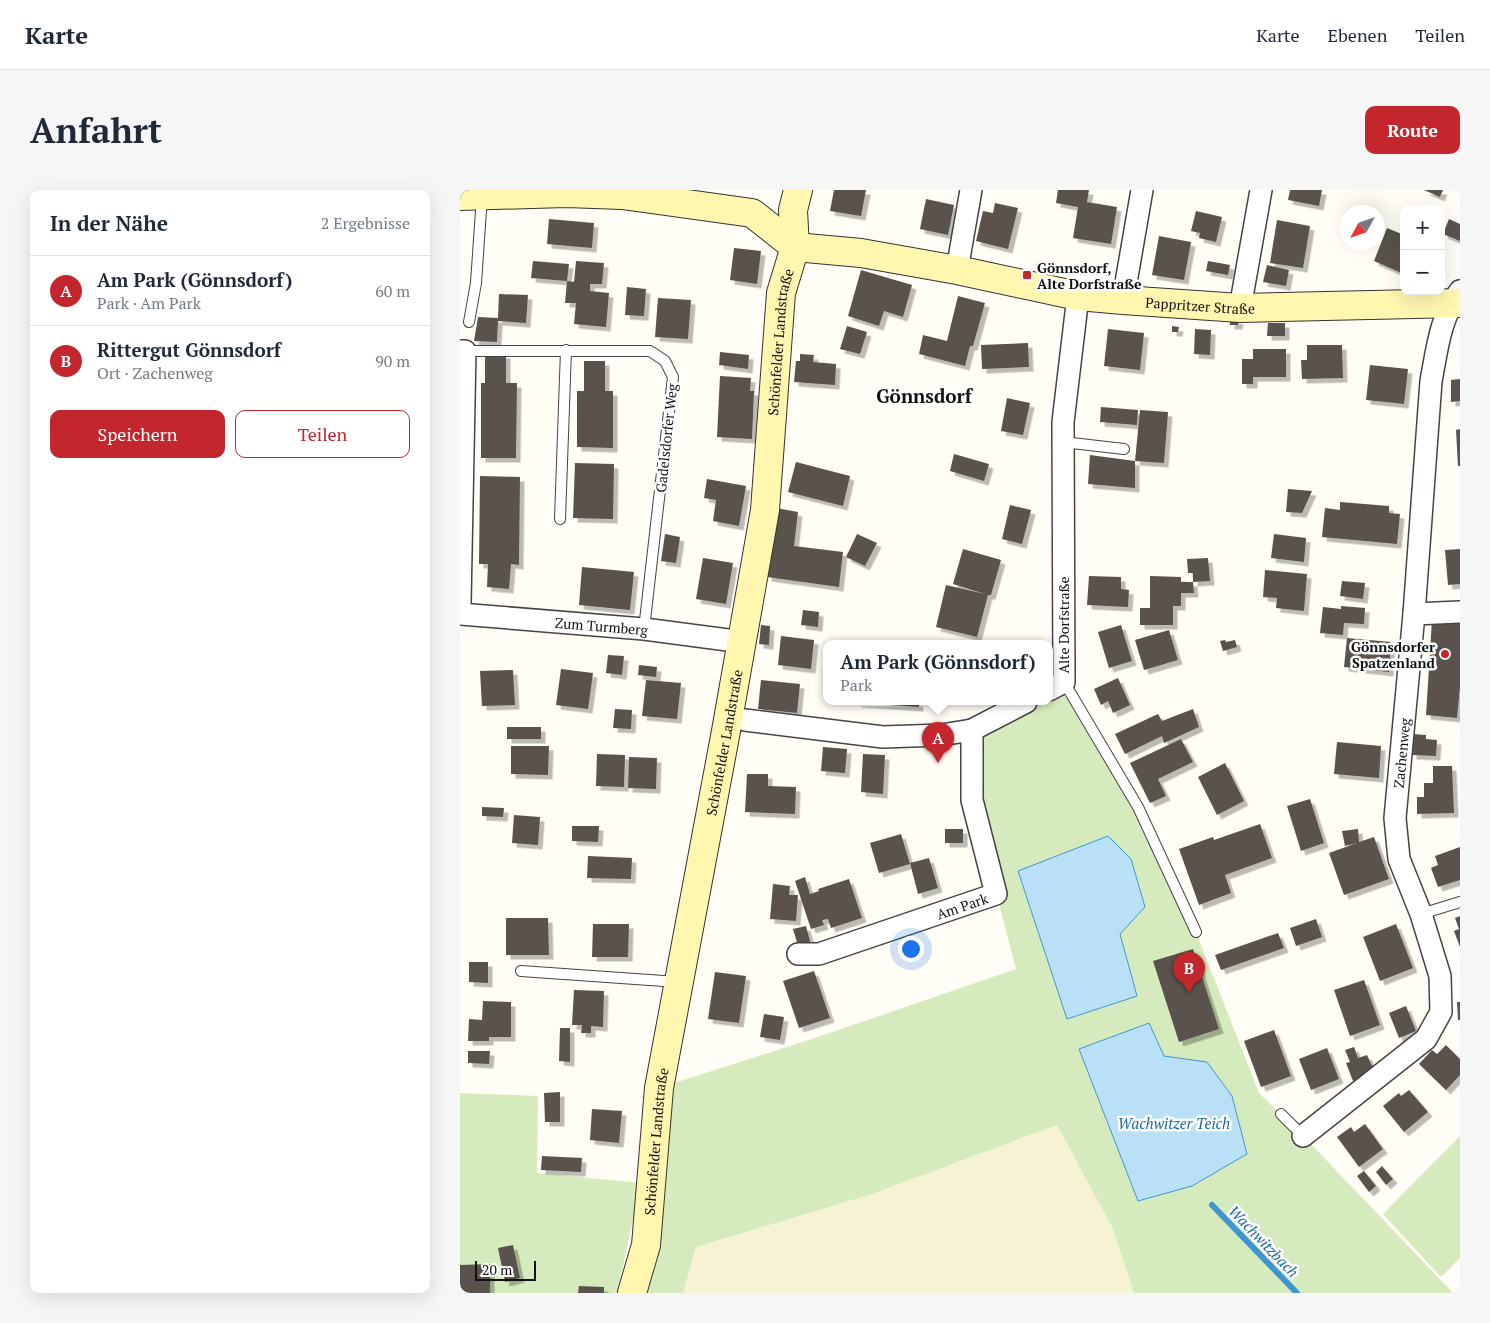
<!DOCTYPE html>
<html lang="de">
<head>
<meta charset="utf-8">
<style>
  body { margin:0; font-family:"PT Serif",serif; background:#f6f6f7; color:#1f2937 }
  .controls { position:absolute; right:15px; top:15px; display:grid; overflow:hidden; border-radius:10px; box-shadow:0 5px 20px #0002 }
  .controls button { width:45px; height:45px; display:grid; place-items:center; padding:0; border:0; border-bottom:1px solid #e0e1e3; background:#fff; color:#1f2937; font:25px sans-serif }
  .compass { position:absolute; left:880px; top:15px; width:45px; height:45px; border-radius:50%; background:#fff; box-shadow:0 5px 20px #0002; rotate:230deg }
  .scale { position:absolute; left:15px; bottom:12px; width:61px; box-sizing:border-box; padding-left:5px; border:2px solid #111; border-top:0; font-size:14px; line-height:18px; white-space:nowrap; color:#111; -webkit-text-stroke:4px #fff; paint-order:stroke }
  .you { position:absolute; left:450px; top:758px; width:18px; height:18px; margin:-12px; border:4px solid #fff; border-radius:50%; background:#1a73e8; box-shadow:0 0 0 8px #1a73e833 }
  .badge { display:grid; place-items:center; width:32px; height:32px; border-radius:50%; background:#c4262e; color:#fff; font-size:16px; font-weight:700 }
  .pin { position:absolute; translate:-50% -41px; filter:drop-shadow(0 1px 2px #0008) }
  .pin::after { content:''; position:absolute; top:26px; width:18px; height:15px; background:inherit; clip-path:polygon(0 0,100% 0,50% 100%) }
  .popup { position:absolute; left:363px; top:450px; width:230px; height:65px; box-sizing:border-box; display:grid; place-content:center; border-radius:10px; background:#fff; filter:drop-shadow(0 1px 4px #0005); font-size:16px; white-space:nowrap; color:#747a83 }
  .popup b { font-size:19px; color:#1f2937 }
  .popup::after { content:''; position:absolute; left:50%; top:100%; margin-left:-10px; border:10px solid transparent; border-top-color:#fff }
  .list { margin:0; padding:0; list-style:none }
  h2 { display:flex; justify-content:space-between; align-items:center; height:65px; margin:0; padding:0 20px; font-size:21px }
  h2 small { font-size:16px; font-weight:400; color:#747a83 }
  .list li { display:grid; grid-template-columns:32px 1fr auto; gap:15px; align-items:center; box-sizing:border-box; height:70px; padding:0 20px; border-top:1px solid #e0e1e3 }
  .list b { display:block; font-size:19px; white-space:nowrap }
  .list p { margin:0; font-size:16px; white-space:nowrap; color:#747a83 }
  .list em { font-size:16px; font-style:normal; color:#747a83 }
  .actions { display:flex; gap:10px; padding:15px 20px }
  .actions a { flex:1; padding:11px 0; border:1px solid #c4262e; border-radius:10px; text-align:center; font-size:18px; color:#c4262e }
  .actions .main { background:#c4262e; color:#fff }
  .map { position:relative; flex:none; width:1000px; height:1103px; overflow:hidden; border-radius:10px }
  header { display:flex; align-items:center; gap:30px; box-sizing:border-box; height:70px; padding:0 25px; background:#fff; border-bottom:1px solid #e0e1e3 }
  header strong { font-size:24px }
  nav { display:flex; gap:28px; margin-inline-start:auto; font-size:18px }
  .intro { display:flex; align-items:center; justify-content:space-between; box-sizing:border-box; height:120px; padding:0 30px }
  h1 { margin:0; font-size:35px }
  .button { padding:12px 22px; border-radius:10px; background:#c4262e; color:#fff; font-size:18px; font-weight:700 }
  main { display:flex; gap:30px; padding:0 30px }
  aside { flex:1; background:#fff; border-radius:10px; box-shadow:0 5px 20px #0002 }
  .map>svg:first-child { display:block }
  .farmland { fill:#f6f3d4 }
  .green { fill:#d5ebbd; fill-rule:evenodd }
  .water { fill:#b9e0f7; stroke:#3f96cf }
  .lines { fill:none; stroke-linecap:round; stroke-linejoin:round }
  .stream { stroke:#3f96cf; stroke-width:6 }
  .building { fill:#5a524d; filter:url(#shadow) }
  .lane-casing { stroke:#444; stroke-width:12 }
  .street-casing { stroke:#444; stroke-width:24 }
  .secondary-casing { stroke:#333; stroke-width:30 }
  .lane { stroke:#fff; stroke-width:10 }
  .street { stroke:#fff; stroke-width:21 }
  .secondary { stroke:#fff6b0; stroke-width:28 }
  .poi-dot { fill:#c4262e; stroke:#fff; stroke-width:2 }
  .labels { text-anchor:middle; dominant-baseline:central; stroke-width:5; stroke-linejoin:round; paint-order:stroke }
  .poi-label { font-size:14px; font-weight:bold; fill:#111; stroke:#fff; text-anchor:start }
  .street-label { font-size:14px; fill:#111; stroke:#fff }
  .water-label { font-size:15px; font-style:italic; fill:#1768a6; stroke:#fff }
  .district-label { font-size:19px; font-weight:bold; fill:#111; stroke:#fff }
</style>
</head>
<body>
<header>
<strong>Karte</strong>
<nav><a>Karte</a><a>Ebenen</a><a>Teilen</a></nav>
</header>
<div class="intro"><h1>Anfahrt</h1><a class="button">Route</a></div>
<main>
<aside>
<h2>In der Nähe<small>2 Ergebnisse</small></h2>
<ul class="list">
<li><span class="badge">A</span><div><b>Am Park (Gönnsdorf)</b><p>Park · Am Park</p></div><em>60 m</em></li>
<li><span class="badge">B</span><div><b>Rittergut Gönnsdorf</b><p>Ort · Zachenweg</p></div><em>90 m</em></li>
</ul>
<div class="actions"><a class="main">Speichern</a><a>Teilen</a></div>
</aside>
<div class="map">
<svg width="1000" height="1103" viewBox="0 0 1000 1103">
  <defs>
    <filter id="shadow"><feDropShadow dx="4.5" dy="4.5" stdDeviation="0" flood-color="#0004"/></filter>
  </defs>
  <rect width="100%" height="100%" fill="#fffdf5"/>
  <path class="farmland" d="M597,935L652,1037L674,1103H223L236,1057L412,1004Z"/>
  <path class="green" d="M604,492L678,617L732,732L799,903L850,953L993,1103H674L652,1037L597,935L412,1004L236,1057L223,1103H172L199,898L358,847L556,779L512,610V540L566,512H589V500ZM671,669L685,717L660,744ZM619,859L704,866L747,872Z
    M0,903L78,906L77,983L181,993L157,1103H0Z
    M1000,946V1068L981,1087L923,1024Z"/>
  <path class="water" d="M648,646L671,669L685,717L660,744L677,806L607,829L558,681Z
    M689,833L704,866L747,872L772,906L787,964L732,996L678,1011L619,859Z"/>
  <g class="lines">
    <path class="stream" d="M752,1015L837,1103"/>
  </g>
  <path class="building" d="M374,0H406L401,26L370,21Z
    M598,0H629L627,12L657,17L651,54L613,48L618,17L596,13Z
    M830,0H862L859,16L828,10Z
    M964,0H983L980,7Z
    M466,9L494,15L488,45L460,39Z
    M535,13L558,18L548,59L516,51L523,21L533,23Z
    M736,21L762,27L756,52L739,48L740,43L731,41Z
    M89,29L134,33L132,58L87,54Z
    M989,29L1000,34V51L983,44Z
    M817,30L850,36L843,78L810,73Z
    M927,38L944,45V84L914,71Z
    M699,46L731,52L724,90L692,85Z
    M274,58L301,61L297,94L270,90Z
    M73,71L109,74L107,91L114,92L116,71L144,73L142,94H130V101L149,103L146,137L114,134L116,113H105L107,91L71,88Z
    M748,71L770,75L768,85L746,81Z
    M807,75L829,80L826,96L803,92Z
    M401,80L452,95L443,127L424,121L419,136L388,126Z
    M167,97L186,99L184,126L165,125Z
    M39,104L68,105L66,133L38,131L37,152L14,151L18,127L38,128Z
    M498,106L525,113L513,156H510L505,176L459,164L463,145L487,151Z
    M198,108L231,110L228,149L195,147Z
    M770,129L779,130L778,135H770Z
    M808,133H825V146H807Z
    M387,136L407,142L400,164L380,159Z
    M712,136L719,137L718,142H712Z
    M648,139L684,143L680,180L644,176Z
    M735,139L751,140L750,165L734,164Z
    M568,153L569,177L522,179L521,155Z
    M847,155H882L883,188L842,189L841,170H847Z
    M793,159H826V187H793V194H782V169H793Z
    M260,162L289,165L288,179L259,175Z
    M25,164H46V193H57L56,268H21V193H25Z
    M340,164L354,165L353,172L376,174L375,195L334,192L336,171H340Z
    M124,171H145V201H153V258L117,257V201H124Z
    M910,175L948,179L944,214L906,210Z
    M260,186L291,188L290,201H294L292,249L257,247Z
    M1000,189V211L991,212V190Z
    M547,208L570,213L563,245L541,241Z
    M641,217L678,220L677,235L640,232Z
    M680,220L708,222L704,273L675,271Z
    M1000,239V276H998L996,240Z
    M494,264L529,274L524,291L490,281Z
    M630,265L675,271V298L628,294Z
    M336,272L390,286L383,316L328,302Z
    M115,273L154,274L153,329L113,328Z
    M20,286L60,287L59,375L51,374L49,399L27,397L28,374H19Z
    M247,289L286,296L279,336L253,331L256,310L244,308Z
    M828,299L852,301L842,323L826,322Z
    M880,312L929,316V323L940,324L937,354L862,347L865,318L880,320Z
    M550,315L571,320L562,354L542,349Z
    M316,318L338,322L334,356L383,362L379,397L307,387Z
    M205,344L220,347L216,373L201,371Z
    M397,344L417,353L405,376L386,367Z
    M814,344L846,348L844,372L811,368Z
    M503,359L541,370L531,405H528L517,447L476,437L486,395L525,404L493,394Z
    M1000,359V394L988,395L985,360Z
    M243,368L273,373L266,414L236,409Z
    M748,368L750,391L733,392V383H728L727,369Z
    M122,377L174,382L170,420L119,415Z
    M805,380L847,384L844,421L816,418L817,408L803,407Z
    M629,386L661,387V399L669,400L668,417L627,415Z
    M690,386L721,387V392H733L734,403H721V416H713V435H680V418H690Z
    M882,391L905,393L903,409L880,406Z
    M881,416L905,418L904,434L884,433L883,445L860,443L863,417L881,419Z
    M343,420L359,422L358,437L341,435Z
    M972,430L1000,432V497L997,528L966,525Z
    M301,435L310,436L309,455L299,454Z
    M661,435L672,471L649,478L638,442Z
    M709,440L718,470L684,480L675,450Z
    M321,446L354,450L351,479L318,475Z
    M887,448L931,452L929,482L884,477Z
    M765,450L766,452L775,450L777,457L763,461L760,451Z
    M148,465L164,466L162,485L146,483Z
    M179,475L197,477L196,487L178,485Z
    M101,479L133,483L128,519L96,515Z
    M53,480L55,515L22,516L20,481Z
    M658,488L670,515L653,523L648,511L641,515L634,499Z
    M186,490L221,493L217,529L182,526Z
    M301,490L340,494L337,523L298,519Z
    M397,512H459V517L397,513Z
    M155,519L172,520L171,539L153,538Z
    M733,519L739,537L704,553L702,546L665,564L655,544L698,524L702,531Z
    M47,537H81V549H47Z
    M953,544L966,545V549L977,550L976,566L952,565Z
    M721,549L733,572L698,589L706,606L690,613L670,573Z
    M877,552L921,556L919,588L874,584Z
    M51,556H89L88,585L51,584Z
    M363,557L387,559L385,583L361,581Z
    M137,564L165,565L164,597L136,596Z
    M403,564L425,565L423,604L401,602Z
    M169,567L197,568L196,599L168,598Z
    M765,573L784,611L757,625L738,587Z
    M973,576H992L994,623L957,624V607H964V593H973Z
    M287,584H308V596L336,597L335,624L285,622Z
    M850,609L864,653L841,661L827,616Z
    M22,617L44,618L43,627L22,626Z
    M54,625L80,627L78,655L52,653Z
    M800,634L812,668L765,685L771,703L739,715L719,659L753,647L754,650Z
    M112,636H139L138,652L112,651Z
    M485,639H503V653H485Z
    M898,639L899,652L914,647L929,689L884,705L869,663L897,653L885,656L882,641Z
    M441,644L450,674L419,683L410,653Z
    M1000,657V690L978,697L971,678L978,675L975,666Z
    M128,666L172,668L171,689L127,688Z
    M469,668L478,698L458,704L450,673Z
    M345,687L350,704L359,701L358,699L389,689L402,728L371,738L368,729L362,730L364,735L351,739L335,691Z
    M313,694L330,696L329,705H338L336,731L310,729Z
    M1000,726V757L994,741L999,739L995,728Z
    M46,728H88L89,765H46Z
    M856,729L862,747L836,756L830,738Z
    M133,734H169L168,767H132Z
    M936,734L953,778L920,791L903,747Z
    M346,736L351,755L339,759L333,739Z
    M818,743L824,758L761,780L755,765Z
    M733,759L759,839L719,852L693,771Z
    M9,772H28V793L9,792Z
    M354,781L370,828L339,838L323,791Z
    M255,782L286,786L279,833L248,829Z
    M904,790L920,835L890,846L874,800Z
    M114,800L144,801L143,837L131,836V843H121L122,835H112Z
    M23,811L51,812V847H29V851H8L9,829L22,830Z
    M997,812H1000V830H998Z
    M946,816L956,841L939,848L929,823Z
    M304,824L324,827L320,850L300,847Z
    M100,838H110V872L99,871Z
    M814,840L831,886L801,897L784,851Z
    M986,855L1000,869V885L986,900L959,874L972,860L977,864Z
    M894,857L898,868L907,865L915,882L893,891L886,873L890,872L885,860Z
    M867,858L879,889L851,900L839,869Z
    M8,861H30L29,874L8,873Z
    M949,900L968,922L944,942L923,916L939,903L941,906Z
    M100,902V932H85L84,903Z
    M132,919L162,921L159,953L130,950Z
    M905,934L923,959L899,977L877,947L891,937L894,942Z
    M82,966L122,968L121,982L81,980Z
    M922,976L933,989L926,995L916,982Z
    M904,981L916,996L909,1002L897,986Z
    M53,1055L60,1088L45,1092L38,1058Z
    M30,1074V1103H0V1075Z
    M119,1096L144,1097V1103H118Z"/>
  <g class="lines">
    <g class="lane-casing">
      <path id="lane" d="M9,132L16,93L22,6
        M5,161H190L205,171L213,187L184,439
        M603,252L664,259
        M100,329L106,160
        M604,492L678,617L736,742
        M961,724L1000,712
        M61,781L218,792
        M821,924L843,946"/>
    </g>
    <g class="street-casing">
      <g id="street">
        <path d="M497,80L511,0"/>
        <path d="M663,110L682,0"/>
        <path d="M780,118L801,0"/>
        <path d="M0,161H5L0,413"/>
        <path id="s1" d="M0,424L184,439L283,452"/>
        <path d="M954,424L1000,422"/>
        <path d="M589,500L604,492L603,232L618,106"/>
        <path d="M285,530L423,547L481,545L512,540"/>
        <path id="s2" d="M338,764H359L536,704L512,610V540L566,512"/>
        <path id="s3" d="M843,946L966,849L981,822L980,786L961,724L939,669L935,628L954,424L971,191C977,160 980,127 1000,101"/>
      </g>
    </g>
    <g class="secondary-casing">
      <g id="secondary">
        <path d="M0,6L106,3L162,5L292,23L335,57"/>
        <path id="s4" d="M335,57L401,63L497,80L618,106L663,110L780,118L1000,113"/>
        <path id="s5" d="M172,1103L186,1055L199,898L266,541L305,320L321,103L335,57L333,20L338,0"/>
      </g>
    </g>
    <use href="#lane" class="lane"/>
    <use href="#street" class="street"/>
    <use href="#secondary" class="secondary"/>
  </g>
  <g class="poi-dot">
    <rect x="562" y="80" width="10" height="10" rx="2.5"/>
    <circle cx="985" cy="464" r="5"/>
  </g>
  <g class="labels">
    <g class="poi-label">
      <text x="577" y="77">Gönnsdorf,<tspan x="577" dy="16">Alte Dorfstraße</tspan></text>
      <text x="975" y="456" text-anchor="end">Gönnsdorfer<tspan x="975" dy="16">Spatzenland</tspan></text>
    </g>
    <g class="street-label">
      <text stroke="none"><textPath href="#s4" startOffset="410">Pappritzer Straße</textPath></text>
      <text stroke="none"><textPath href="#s5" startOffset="964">Schönfelder Landstraße</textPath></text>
      <text transform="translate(206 248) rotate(-84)">Gadelsdorfer Weg</text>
      <text stroke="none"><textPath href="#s1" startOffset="142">Zum Turmberg</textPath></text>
      <text transform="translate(603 435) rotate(-90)">Alte Dorfstraße</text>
      <text stroke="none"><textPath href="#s5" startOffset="559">Schönfelder Landstraße</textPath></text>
      <text stroke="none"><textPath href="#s3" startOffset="454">Zachenweg</textPath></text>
      <text stroke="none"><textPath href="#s2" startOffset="172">Am Park</textPath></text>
      <text stroke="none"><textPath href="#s5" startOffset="154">Schönfelder Landstraße</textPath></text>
    </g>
    <g class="water-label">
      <text x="714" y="933">Wachwitzer Teich</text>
      <text transform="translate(804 1051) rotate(46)">Wachwitzbach</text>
    </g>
    <g class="district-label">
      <text x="464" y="205">Gönnsdorf</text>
    </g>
  </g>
</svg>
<div class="controls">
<button>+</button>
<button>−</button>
</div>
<svg class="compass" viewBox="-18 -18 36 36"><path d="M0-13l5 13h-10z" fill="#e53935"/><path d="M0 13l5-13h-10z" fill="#747a83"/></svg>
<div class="scale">20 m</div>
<div class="you"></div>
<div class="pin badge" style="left:478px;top:573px">A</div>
<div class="popup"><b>Am Park (Gönnsdorf)</b>Park</div>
<div class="pin badge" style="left:729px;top:803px">B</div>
</div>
</main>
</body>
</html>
